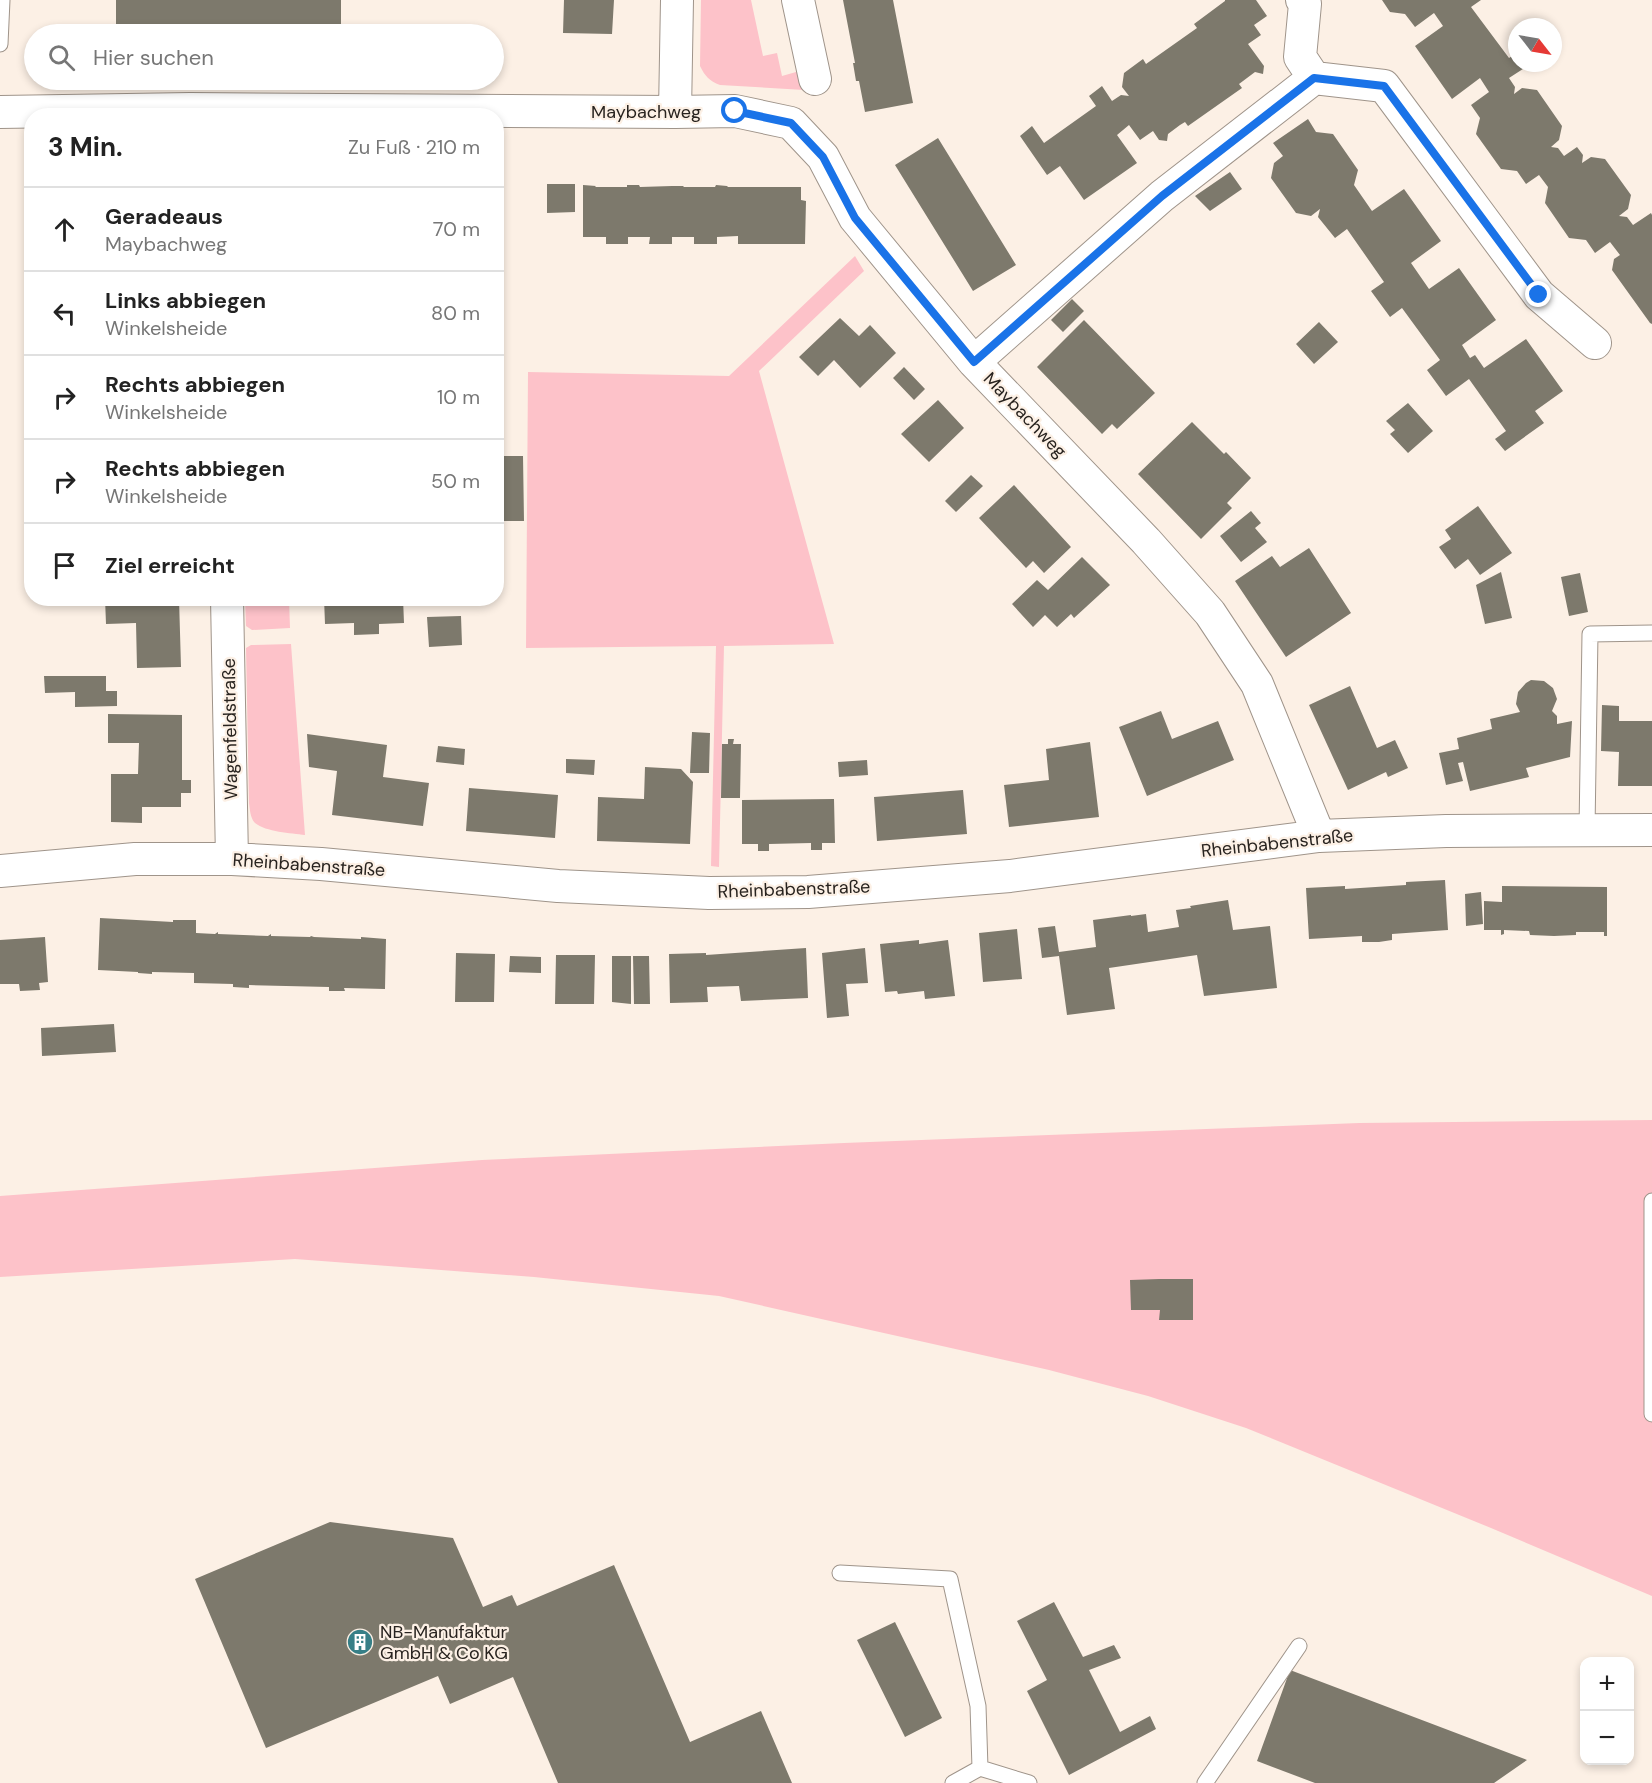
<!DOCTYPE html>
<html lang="de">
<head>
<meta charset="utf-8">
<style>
  body { margin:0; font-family:"DM Sans",sans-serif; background:#f6f6f6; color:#222 }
  .controls { position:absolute; right:18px; bottom:18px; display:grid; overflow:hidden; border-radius:12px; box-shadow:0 3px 9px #0003 }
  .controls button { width:54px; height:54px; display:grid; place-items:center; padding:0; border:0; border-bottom:2px solid #e0e0e0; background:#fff; color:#222; font:30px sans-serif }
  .compass { position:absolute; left:1508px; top:18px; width:54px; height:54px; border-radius:50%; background:#fff; box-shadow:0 3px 9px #0003; rotate:121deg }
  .stop { position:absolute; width:18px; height:18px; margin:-14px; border:4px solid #1a73e8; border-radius:50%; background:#fff }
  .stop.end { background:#1a73e8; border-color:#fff; box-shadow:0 2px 6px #0008 }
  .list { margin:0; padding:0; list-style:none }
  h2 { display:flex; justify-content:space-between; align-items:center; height:78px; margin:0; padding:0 24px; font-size:26px }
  h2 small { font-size:20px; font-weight:400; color:#767676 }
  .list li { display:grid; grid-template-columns:39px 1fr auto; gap:18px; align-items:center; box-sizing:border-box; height:84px; padding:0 24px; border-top:2px solid #e0e0e0 }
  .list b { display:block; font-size:22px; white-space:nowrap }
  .list p { margin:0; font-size:20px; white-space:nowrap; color:#767676 }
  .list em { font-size:20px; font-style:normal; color:#767676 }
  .icon { flex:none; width:33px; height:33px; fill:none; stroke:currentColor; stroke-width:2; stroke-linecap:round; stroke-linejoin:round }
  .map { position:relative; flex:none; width:1652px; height:1783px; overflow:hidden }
  .search { position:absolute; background:#fff; box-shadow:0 3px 9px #0003; left:24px; top:24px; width:480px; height:66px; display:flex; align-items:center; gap:15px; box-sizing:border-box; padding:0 21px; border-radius:33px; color:#767676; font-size:22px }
  .panel { position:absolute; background:#fff; box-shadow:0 3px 9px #0003; left:24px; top:108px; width:480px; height:498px; border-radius:24px }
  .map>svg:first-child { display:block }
  .green { fill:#fdc2c9 }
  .building { fill:#7d796c }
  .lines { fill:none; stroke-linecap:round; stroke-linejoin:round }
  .service-casing { stroke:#9f948a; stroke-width:17 }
  .minor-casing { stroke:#9f948a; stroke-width:34 }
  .service { stroke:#fff; stroke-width:15 }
  .minor { stroke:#fff; stroke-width:32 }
  .route { stroke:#1a73e8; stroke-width:8 }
  .labels { text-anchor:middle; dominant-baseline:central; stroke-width:4.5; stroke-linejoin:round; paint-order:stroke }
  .street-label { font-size:18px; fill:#28231f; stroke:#fcf0e5 }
  .poi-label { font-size:18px; fill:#28231f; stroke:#fcf0e5; text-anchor:start }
</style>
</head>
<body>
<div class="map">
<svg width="1652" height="1783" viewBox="0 0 1652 1783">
  <rect width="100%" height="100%" fill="#fcf0e5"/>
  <path class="green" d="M701,0H751L763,56L777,53L782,76L803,70L804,90L720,85C709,81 705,76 700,66Z
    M855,256L864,271L759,371L834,644L724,646L719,867L711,866L716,646L526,648L528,372L729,376Z
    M245,599H289L290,628L252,630L246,626Z
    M291,644L305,835C291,833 266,832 255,823C250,818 250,809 249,803L246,648L251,645Z
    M1652,1120V1596L1491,1528L1246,1428L1148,1396L1049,1370L719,1296L534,1277L295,1259L0,1277V1196L482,1160L844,1143L1359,1123Z"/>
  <path class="building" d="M116,0H341V25L339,34H118V27H116Z
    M564,0H614L612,34L563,33Z
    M843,0H893L913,103L865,112L859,81H856L853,63H855Z
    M1225,0H1256L1267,16L1254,25L1261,35L1248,44L1264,66L1263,74L1255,72L1239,84L1242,88L1188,126L1185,122L1180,125L1168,134L1167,141L1159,140L1153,131L1140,140L1129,125L1117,135L1137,163L1084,200L1060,166L1047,175L1020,136L1032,126L1044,143L1096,106L1089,96L1102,86L1112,101L1121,95L1129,96L1122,87L1124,73L1143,59L1146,64L1197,28L1194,24L1225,1Z
    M1382,0H1481L1471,7L1509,58L1517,53V63H1528L1529,65L1509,78L1515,87L1514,94L1522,88L1537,90L1562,126L1559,140L1551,147L1558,148L1564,156L1577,147L1583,155L1582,163L1591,157L1605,159L1631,195L1628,209L1619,216L1627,217L1633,225L1651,213L1652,215V324L1650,323L1612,270L1614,259L1620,255L1610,242L1595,253L1586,240L1569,238L1545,203L1548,187L1539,175L1526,184L1517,171L1501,169L1476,134L1480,118L1471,105L1489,92L1480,78L1452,99L1415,46L1443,26L1434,13L1415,27L1405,14L1390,12Z
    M340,80H368V84H340Z
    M419,80H443V87H419Z
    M1308,119L1316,132L1333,134L1358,170L1354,185L1372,211L1404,189L1441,241L1411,263L1429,289L1459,268L1496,320L1462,345L1470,358L1475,355L1484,368L1526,339L1563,391L1535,411L1544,423L1505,451L1495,439L1506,431L1469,379L1446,396L1427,370L1440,360L1402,308L1390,317L1371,291L1384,282L1347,229L1335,238L1318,217L1320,209L1311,216L1296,213L1271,178L1274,163L1283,156L1273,143Z
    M938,138L1016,265L973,291L895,165Z
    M496,165H502L501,215H496Z
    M1230,172L1242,189L1210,211L1195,196Z
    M547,184H575V212L547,213Z
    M583,185L596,186L595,187H627V185H639L640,187L672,186H684L683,187H715L716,185L727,186L728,187H801V200L806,201L805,244H738V236L717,237V244H694V237H672V244H649L650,237H628V244H606V237H583Z
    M1072,299L1084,311L1063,332L1051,320Z
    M840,318L859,336L870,325L896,353L860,388L834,360L818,376L799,357Z
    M1084,320L1155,393L1117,429L1112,424L1102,434L1037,367Z
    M1319,322L1338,342L1314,364L1296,344Z
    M904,367L925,389L914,400L893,378Z
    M938,400L964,428L929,462L901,434Z
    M1408,403L1433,431L1408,453L1390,434L1395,430L1386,421Z
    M1192,422L1224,454L1226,452L1251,478L1227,503L1232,508L1201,539L1138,474Z
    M502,456H523L524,521H501Z
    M971,475L983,486L956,512L945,501Z
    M1014,485L1071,547L1044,573L1033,561L1026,568L979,518Z
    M1478,506L1512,553L1480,575L1468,559L1455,569L1439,547L1451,539L1445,530Z
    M1251,511L1261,523L1255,528L1267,542L1241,562L1220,536Z
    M1309,548L1351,613L1286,657L1235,581L1272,556L1280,567Z
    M1082,557L1110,585L1074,618L1071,614L1057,627L1045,615L1033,627L1012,604L1037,580L1048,590Z
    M1501,572L1512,618L1485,624L1476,585Z
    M1580,573L1588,612L1569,616L1561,577Z
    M105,598H179L181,667L137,668L136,623L106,624Z
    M324,598H403L404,623L379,624V634L354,635V623L325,624Z
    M461,616L462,645L429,647L427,617Z
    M44,676H106V691H117V706L75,707V692L45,693Z
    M1531,680L1544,681L1553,688L1557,699L1552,711L1557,716V724L1572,721L1570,757L1526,768L1529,777L1470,791L1463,762L1458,763L1463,781L1446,785L1439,753L1459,749L1457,738L1492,729L1490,719L1520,712L1516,704L1518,692L1526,683Z
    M1350,686L1377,748L1395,740L1408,768L1388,777L1386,772L1348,790L1309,705Z
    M1602,705L1619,706V721H1652V786H1618L1619,752L1601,751Z
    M1161,711L1172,739L1218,721L1234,760L1147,796L1119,727Z
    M108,714L182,715V780H191V793H181V807H142V823L111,822V774H138L139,743H108Z
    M692,732L710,733L709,773H690Z
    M307,734L387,745L383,777L429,783L423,826L332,815L337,771L309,767Z
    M728,739H734L733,744H741L740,798H721L722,744H728Z
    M1090,742L1099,817L1009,827L1004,785L1049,780L1046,749Z
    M438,746L465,749L464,765L436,762Z
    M566,759L595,760L594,775L566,773Z
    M867,760L868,775L839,777L838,762Z
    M645,767L681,769L693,782L690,844L597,841L598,797L644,799Z
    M469,788L558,795L555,838L466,831Z
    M963,790L967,834L877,841L874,797Z
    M834,799L835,843H822V850H811V843L769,844V851H758V844H742V800Z
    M1445,880L1448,930L1392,934V940L1379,942H1362V936L1309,939L1306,888L1345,886V889L1406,885V882Z
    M1502,886L1607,887V936H1604V932H1576V935L1554,936L1530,935L1529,931L1504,930V934L1501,935V930H1484V901L1502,902Z
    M1481,892L1483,924L1466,926L1465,894Z
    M1228,900L1233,930L1270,926L1277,988L1204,996L1197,955L1109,968L1115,1009L1067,1015L1059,956L1042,958L1038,928L1055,926L1059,952L1096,947L1093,920L1131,915V916L1146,914L1148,932L1179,927L1176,910L1191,908L1190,906Z
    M100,918L173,922V920H196V933L215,934L218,932V934L268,936L271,934V936L310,937L311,936L314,937L361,939V937L386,939L385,989L344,988L345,991H329V987L249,985V988L233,987V984L194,983V973L152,972V974L138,973V972L98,970Z
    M1017,929L1022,979L983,982L979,933Z
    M45,937L48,982L39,983L40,990L20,991L19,984H0V940Z
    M919,940V944L948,940L955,996L925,999L924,991L898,994L897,991L885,992L880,944Z
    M806,948L808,998L741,1001L739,986L707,987L708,1002L670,1003L669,954L706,953V955Z
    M865,948L868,983L846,984L849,1016L827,1018L822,953Z
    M456,953L495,954L494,1002H455Z
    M556,955H595L594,1004H555Z
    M510,956L541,957V973L509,972Z
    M612,956H631V1004L612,1002Z
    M633,956H649L650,1004H634Z
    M114,1024L116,1052L42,1056L41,1028Z
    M1159,1279H1193V1320H1159L1160,1310H1131L1130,1280Z
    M330,1522L453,1538L483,1607L512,1595L517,1606L614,1565L690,1742L761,1711L792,1783H558L513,1677L450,1704L438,1676L266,1748L195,1579Z
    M1054,1602L1083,1657L1114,1645L1121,1658L1089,1670L1120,1732L1150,1716L1156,1729L1069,1775L1027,1691L1047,1680L1017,1621Z
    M895,1622L942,1718L905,1737L857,1640Z
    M1290,1670L1527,1760L1494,1783H1315L1257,1761Z"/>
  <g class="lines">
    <g class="service-casing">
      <path id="service" d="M0,44L2,0
        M1587,830L1590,634L1652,633
        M1652,1201V1414
        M840,1573L950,1579L978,1706L980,1768L953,1783
        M980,1768L1029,1783
        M1205,1783L1299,1646"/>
    </g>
    <g class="minor-casing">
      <path id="minor" d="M798,0L815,79
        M1302,0L1305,4L1300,57L1314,78L1384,86L1539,295L1595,343
        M0,112L190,109L675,112L735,111L791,123L823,157L855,218L974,362L1146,541L1210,613L1257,684L1319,836
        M675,112L677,0
        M974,362L1162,196L1314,78
        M227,598L232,859
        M0,871L135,859H232L321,864L558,886L709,893L808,892L1010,876L1319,836L1446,831L1652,830"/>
    </g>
    <use href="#service" class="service"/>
    <use href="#minor" class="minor"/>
  </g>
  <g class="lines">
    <path class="route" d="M735,111L791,123L823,157L855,218L974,362L1162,196L1314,78L1384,86L1539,295"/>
  </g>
  <defs>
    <g id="building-disc" transform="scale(1.35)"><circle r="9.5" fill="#377f87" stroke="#fcf0e5"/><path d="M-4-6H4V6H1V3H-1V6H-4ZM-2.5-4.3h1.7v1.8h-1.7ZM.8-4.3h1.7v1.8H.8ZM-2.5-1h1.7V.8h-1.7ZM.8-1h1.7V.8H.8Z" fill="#fff"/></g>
  </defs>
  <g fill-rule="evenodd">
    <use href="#building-disc" x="360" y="1642"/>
  </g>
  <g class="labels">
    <g class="street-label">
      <text x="646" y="112">Maybachweg</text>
      <text transform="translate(1025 415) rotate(46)">Maybachweg</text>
      <text transform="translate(230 729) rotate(-91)">Wagenfeldstraße</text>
      <text transform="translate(1277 843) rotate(-6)">Rheinbabenstraße</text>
      <text transform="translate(309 865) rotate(4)">Rheinbabenstraße</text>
      <text transform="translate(794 889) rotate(-2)">Rheinbabenstraße</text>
    </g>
    <g class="poi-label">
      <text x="380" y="1632">NB-Manufaktur<tspan x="380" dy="21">GmbH &amp; Co KG</tspan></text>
    </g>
  </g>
</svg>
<div class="controls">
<button>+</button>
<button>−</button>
</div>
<svg class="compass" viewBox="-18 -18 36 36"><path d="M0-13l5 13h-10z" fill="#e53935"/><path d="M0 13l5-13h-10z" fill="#767676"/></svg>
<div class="stop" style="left:735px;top:111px"></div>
<div class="stop end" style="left:1539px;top:295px"></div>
<div class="search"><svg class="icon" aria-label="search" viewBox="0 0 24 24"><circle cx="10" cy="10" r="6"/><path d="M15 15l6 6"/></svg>Hier suchen</div>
<section class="panel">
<h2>3 Min.<small>Zu Fuß · 210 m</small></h2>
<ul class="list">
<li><svg class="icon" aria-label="ahead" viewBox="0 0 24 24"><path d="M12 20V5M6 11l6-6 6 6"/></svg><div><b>Geradeaus</b><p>Maybachweg</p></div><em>70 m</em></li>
<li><svg class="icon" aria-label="left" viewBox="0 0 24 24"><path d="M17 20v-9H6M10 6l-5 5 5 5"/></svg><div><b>Links abbiegen</b><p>Winkelsheide</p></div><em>80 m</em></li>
<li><svg class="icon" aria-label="right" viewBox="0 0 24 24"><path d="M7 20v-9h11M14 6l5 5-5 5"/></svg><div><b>Rechts abbiegen</b><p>Winkelsheide</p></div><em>10 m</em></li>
<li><svg class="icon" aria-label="right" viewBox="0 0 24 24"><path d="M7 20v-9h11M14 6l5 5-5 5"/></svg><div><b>Rechts abbiegen</b><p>Winkelsheide</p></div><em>50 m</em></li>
<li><svg class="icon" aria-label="arrive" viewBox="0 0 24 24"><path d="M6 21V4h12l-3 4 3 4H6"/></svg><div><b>Ziel erreicht</b></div></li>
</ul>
</section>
</div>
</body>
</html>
